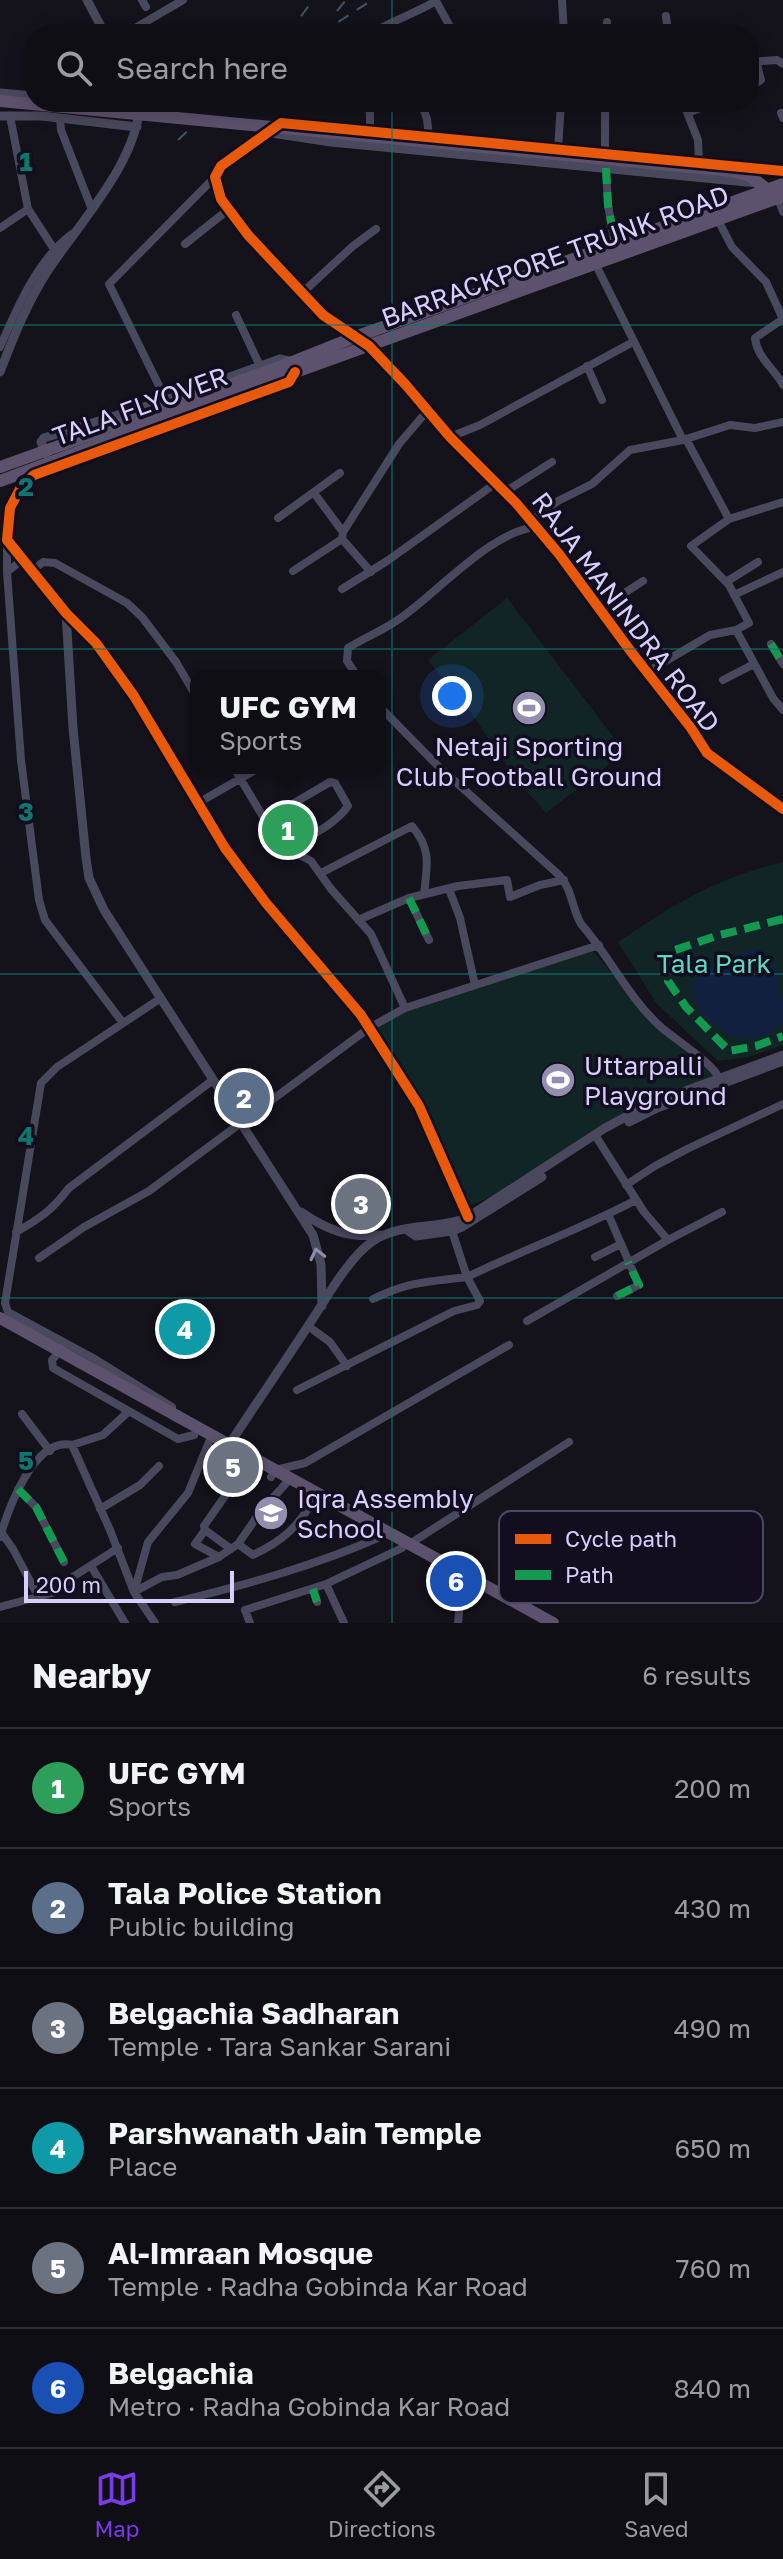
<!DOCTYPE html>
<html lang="en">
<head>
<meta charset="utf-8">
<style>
  body { margin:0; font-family:"Golos Text",sans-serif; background:#1d1c22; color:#f1f3f6 }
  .scale { position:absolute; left:24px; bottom:20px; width:210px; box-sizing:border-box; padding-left:8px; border:4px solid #d7d0fc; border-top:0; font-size:22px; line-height:28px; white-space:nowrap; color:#d7d0fc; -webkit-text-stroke:6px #120e1f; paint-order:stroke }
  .you { position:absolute; left:452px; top:696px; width:28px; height:28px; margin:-20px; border:6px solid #fff; border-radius:50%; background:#1a73e8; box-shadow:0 0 0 12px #1a73e833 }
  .badge { display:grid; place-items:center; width:52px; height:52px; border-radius:50%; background:#7c3aed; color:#fff; font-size:26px; font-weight:700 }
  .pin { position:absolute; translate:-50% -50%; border:4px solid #fff; box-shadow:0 2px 8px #0006 }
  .popup { position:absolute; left:190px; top:670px; width:196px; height:104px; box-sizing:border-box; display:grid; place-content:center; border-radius:16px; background:#0f0e14; filter:drop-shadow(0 2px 6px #0005); font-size:26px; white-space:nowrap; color:#9b9ca0 }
  .popup b { font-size:30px; color:#f1f3f6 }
  .popup::after { content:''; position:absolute; left:50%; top:100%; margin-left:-16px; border:16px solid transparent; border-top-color:#0f0e14 }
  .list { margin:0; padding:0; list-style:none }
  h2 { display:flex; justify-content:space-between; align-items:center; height:104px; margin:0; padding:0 32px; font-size:34px }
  h2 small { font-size:26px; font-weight:400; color:#9b9ca0 }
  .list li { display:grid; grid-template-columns:52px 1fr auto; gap:24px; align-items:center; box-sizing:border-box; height:120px; padding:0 32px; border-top:2px solid #2f2e34 }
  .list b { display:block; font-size:30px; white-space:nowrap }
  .list p { margin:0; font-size:26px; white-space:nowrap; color:#9b9ca0 }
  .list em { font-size:26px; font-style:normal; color:#9b9ca0 }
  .icon { flex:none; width:44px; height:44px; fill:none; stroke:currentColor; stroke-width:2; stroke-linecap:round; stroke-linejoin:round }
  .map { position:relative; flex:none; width:783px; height:1623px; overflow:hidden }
  .search { position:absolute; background:#0f0e14; box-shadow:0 4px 20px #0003; left:24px; right:24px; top:24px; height:88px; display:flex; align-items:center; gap:20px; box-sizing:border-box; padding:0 28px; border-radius:32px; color:#9b9ca0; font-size:30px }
  .sheet { height:824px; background:#0f0e14 }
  nav { display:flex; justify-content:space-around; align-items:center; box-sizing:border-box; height:112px; border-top:2px solid #2f2e34; background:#0f0e14; font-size:22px; color:#9b9ca0 }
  nav a { display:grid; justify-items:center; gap:4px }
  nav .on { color:#7c3aed }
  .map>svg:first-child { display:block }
  .green { fill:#122526 }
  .water { fill:#11203e }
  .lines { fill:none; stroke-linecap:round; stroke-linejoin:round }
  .minor { stroke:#4a485c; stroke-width:8 }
  .tertiary { stroke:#4a485c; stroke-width:9 }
  .primary { stroke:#5d526d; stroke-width:12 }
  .rail { stroke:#435463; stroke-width:2; stroke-dasharray:12 10; stroke-linecap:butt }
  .primary-bridge { stroke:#5d526d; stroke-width:12 }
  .quiet { stroke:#139951; stroke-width:8; stroke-dasharray:16 8; stroke-linecap:butt }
  .cycleway-casing { stroke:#120e1f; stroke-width:15 }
  .cycleway { stroke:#e8590c; stroke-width:10 }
  .oneway { stroke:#908cac }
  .grid { fill:none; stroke:#0f766e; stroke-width:2; stroke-opacity:0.55 }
  .labels { text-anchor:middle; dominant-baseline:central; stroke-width:7; stroke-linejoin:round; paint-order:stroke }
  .street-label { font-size:26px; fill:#d7d0fc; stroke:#120e1f }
  .poi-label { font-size:26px; fill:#d7d0fc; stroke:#120e1f; text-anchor:start }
  .park-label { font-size:26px; fill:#62d6be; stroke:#120e1f }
  .key { fill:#120e1f; stroke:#4d4861; stroke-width:2 }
  .key-label { font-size:22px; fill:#d7d0fc }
  .grid-label { font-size:26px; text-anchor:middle; font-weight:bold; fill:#0f766e; stroke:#120e1f; stroke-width:7; stroke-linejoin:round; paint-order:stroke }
</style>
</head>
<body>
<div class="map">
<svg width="783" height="1623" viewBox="0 0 783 1623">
  <rect width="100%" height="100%" fill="#14121b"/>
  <path class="green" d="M507,598L625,752L546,813L516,779L459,695L453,698L443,688L447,683L428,660Z
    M783,862V1045L749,1057L718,1061L656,1003L618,942C674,904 716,878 783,862Z
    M593,951C632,997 668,1044 720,1076L677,1089L518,1179L493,1196L469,1206L440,1143L377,1028L406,1010Z"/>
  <path class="water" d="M764,949L779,975L777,987L783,1000V1022C756,1050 722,1039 701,1011C696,1004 694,995 691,987C708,962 733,950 764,949Z"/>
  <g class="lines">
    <path class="minor" d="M142,0L146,7
      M562,0L564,34
      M666,16L668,34
      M125,34L183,0
      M370,34C393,20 414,14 436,1L454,34
      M606,34L607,22
      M749,62L777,60L783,64
      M749,87L761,80L756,61
      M366,102L370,113V131
      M421,102L427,119L429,137
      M605,102V155
      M683,102L698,140L699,162
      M688,113L715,102
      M781,113L783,118
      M10,116L28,209L54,249
      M60,118L61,130L91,207
      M558,150L561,102
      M606,168L608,205L615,244
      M778,198L783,212
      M718,220L732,247L766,282L783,319
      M0,228L28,209
      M185,244L229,209
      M594,261L683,440
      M302,293L353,246L376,229
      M236,315L260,366
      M783,319L755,338C757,358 774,368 783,385
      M0,347C17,308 37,260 72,234
      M587,366L602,400
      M166,400L109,284L215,177
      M450,437L480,425L633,342
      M686,439L729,519L691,546L729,585L749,623L736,630L773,698L783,710
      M505,492L552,462
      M314,493L343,532
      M278,518L340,473
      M729,519L783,502
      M530,521L558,501L592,484L630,450L683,440L730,425L755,428L783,422
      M342,539L371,572
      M22,560L7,572L21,760L39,900L45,920L123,1023
      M32,571L43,562L55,563L127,603L142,617L176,662L196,696
      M293,571L342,539L343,532L399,444L428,410
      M7,572V540
      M726,582L758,562
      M342,589L387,561L496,483
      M734,595L783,572
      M600,609L643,581
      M771,644L783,664
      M647,672L710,635L736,630
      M357,676L347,661L348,648C366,637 386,629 402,617C440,590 492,531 536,527
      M723,680L754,664
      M380,707L437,765L559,875C573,890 571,907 581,924C610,957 629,999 662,1028C676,1040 718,1066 721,1083
      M234,768L265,820L288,849L311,861L331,889L371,934L405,1008
      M198,803L259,768
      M265,820L330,782L335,783L348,806C334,826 308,836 288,849
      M321,873L412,826C432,850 427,865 424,894
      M449,889L460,918L475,985
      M409,898L429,940
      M358,920L409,898L458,886L507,880L510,897L540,885L564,880
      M161,998L57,1067L41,1083L5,1303L8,1312L93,1358L172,1407
      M595,1135L644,1212L668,1240
      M626,1185L655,1166L687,1149L783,1104
      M608,1214L639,1285L617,1296
      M451,1228L467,1277C523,1250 581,1229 636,1200
      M16,1232C41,1218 52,1210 69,1188L213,1080
      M595,1257L621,1244
      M39,1258L84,1227L149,1191L369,1028L405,1008L599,945
      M527,1321L668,1240L722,1212
      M308,1326L330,1342L347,1366
      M63,1347L52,1360L53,1368L178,1439L194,1435
      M297,1390L454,1311L477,1305L480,1301L467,1277C427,1282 410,1281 373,1299
      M22,1414L50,1451
      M209,1442L188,1493L148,1542L134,1592L162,1577L177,1575L219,1557L238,1544L261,1511L290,1479
      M72,1445L103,1435L128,1412
      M271,1477L275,1470L305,1463L509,1345
      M18,1489L36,1507L64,1562
      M100,1509L140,1485L159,1466
      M205,1530L204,1526L248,1463
      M1,1532L13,1549L39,1598
      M0,1537C8,1510 34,1436 72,1445L110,1530L134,1592L155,1623
      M238,1544L253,1555C282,1541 296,1529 313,1501
      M408,1545L569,1442
      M219,1557L195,1544L205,1530L231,1549
      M91,1566L125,1623
      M313,1589L317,1602
      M175,1602C245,1585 314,1566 380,1537
      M0,1607L56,1592L71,1578L118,1548
      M250,1623L245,1610L326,1584
      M344,1623L326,1584L402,1548
      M458,1623L463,1574"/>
    <path class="tertiary" d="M87,0L105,34
      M0,93L34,96
      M93,102L140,105
      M0,116H42L137,127
      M275,126L221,166L215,177L221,199L248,235L323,315L369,346L405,384L450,437L516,503L559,554L632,653L691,728L707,753L783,809
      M265,132L331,142L757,183
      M711,163L783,171
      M0,372C13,338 27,303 47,272C79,223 138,162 140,102
      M295,372L289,382L34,475L21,487L10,508L7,540L66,613L96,643L134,696L225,848L266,903L361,1015L419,1106L468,1217
      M46,454L41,442L44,438L166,400L280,359L293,362
      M66,613L73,728L86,858L89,878L104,910L313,1235L321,1264L322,1306
      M629,1122L657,1108L783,1061
      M301,1212C327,1230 348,1238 380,1235
      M407,1230L416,1236L452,1231L462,1227L542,1177
      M225,1451C253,1408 282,1366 310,1323C326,1299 349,1257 373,1241C400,1222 439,1230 468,1217L605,1128L650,1104L783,1055"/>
    <path class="primary" d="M503,149L732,171L750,176L772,193
      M282,366L355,337L783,184
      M287,375L783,196
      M177,1416L553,1623"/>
    <path class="rail" d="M337,11L346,0
      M288,34L313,0
      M320,34L372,0
      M178,140L219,102"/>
    <path class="primary-bridge" d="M0,101L503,149
      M0,467L282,366
      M0,481L287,375
      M0,1318L177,1416"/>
    <path class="quiet" d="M606,168L608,205L615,244
      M771,644L783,664
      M409,898L429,940
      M783,919L716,936L675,950L668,981L686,1007L729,1051L756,1046L783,1036
      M617,1296L639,1285L628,1262
      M18,1489L36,1507L64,1562
      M313,1589L317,1602"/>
    <g class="cycleway-casing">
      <path id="cycleway" d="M783,171L281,123L221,166L215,177L221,199L248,235L323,315L369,346L405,384L450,437L516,503L559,554L632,653L691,728L707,753L783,809
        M295,372L289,382L34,475L21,487L10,508L7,540L66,613L96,643L134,696L225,848L266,903L361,1015L419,1106L468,1217"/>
    </g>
    <use href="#cycleway" class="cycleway"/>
  </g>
  <defs><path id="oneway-chevron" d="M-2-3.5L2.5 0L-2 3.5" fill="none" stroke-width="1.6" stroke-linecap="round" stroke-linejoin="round" transform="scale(2)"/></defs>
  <use class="oneway" href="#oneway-chevron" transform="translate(317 1254) rotate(-103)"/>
  <path class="grid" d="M392,0V34M392,102V1623M0,325H783M0,649H783M0,974H783M0,1298H783"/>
  <defs>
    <g id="stadium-disc" transform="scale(1.8)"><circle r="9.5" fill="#938ead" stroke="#120e1f"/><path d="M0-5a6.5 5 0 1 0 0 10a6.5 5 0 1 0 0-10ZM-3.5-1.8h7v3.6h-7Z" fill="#fff"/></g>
    <g id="school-disc" transform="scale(1.8)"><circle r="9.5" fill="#938ead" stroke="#120e1f"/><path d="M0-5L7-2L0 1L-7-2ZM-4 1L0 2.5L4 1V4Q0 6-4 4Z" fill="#fff"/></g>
  </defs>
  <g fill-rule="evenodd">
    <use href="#stadium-disc" x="529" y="708"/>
    <use href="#stadium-disc" x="558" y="1080"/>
    <use href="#school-disc" x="271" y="1513"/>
  </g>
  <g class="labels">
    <g class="street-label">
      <text transform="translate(555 256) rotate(-20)">BARRACKPORE TRUNK ROAD</text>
      <text transform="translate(140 406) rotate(-20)">TALA FLYOVER</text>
      <text transform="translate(626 612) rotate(53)">RAJA MANINDRA ROAD</text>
    </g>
    <g class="poi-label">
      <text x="529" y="746" text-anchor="middle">Netaji Sporting<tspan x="529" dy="30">Club Football Ground</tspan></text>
      <text x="584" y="1065">Uttarpalli<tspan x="584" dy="30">Playground</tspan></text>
      <text x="297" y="1498">Iqra Assembly<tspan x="297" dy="30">School</tspan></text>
    </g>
    <g class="park-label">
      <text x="714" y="963">Tala Park</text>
    </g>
  </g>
  <rect x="499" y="1511" width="264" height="92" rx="12" class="key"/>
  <rect x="515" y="1534" width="36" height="10" fill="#e8590c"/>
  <rect x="515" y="1570" width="36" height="10" fill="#139951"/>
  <g class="key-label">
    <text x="565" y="1547">Cycle path</text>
    <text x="565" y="1583">Path</text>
  </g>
  <g class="grid-label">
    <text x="26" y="171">1</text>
    <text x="26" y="496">2</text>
    <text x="26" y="821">3</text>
    <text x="26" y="1145">4</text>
    <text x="26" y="1470">5</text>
  </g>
</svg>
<div class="scale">200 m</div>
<div class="you"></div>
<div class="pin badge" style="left:288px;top:830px;background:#2e9e5b">1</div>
<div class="popup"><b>UFC GYM</b>Sports</div>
<div class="pin badge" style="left:244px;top:1098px;background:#5c6f8a">2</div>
<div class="pin badge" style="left:361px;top:1204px;background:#6b7280">3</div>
<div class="pin badge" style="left:185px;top:1329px;background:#0f9aa8">4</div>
<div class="pin badge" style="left:233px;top:1467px;background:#6b7280">5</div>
<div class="pin badge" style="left:456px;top:1581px;background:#1a4fb4">6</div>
<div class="search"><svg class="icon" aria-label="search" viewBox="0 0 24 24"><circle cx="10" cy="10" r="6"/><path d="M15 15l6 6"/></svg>Search here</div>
</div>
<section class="sheet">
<h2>Nearby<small>6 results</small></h2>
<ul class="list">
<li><span class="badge" style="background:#2e9e5b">1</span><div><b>UFC GYM</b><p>Sports</p></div><em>200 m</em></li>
<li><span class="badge" style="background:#5c6f8a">2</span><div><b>Tala Police Station</b><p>Public building</p></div><em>430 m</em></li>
<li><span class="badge" style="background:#6b7280">3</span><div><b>Belgachia Sadharan</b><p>Temple · Tara Sankar Sarani</p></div><em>490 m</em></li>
<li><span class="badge" style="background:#0f9aa8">4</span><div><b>Parshwanath Jain Temple</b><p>Place</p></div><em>650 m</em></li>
<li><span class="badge" style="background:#6b7280">5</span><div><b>Al-Imraan Mosque</b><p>Temple · Radha Gobinda Kar Road</p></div><em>760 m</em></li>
<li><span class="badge" style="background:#1a4fb4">6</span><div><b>Belgachia</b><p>Metro · Radha Gobinda Kar Road</p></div><em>840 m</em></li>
</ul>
</section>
<nav>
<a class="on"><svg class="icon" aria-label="map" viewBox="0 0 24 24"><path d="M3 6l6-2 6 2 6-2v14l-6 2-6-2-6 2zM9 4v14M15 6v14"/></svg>Map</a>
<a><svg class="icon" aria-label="directions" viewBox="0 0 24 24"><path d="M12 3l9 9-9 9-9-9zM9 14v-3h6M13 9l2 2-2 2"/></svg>Directions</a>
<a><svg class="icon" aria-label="saved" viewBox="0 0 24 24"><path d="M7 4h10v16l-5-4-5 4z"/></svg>Saved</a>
</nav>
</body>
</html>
